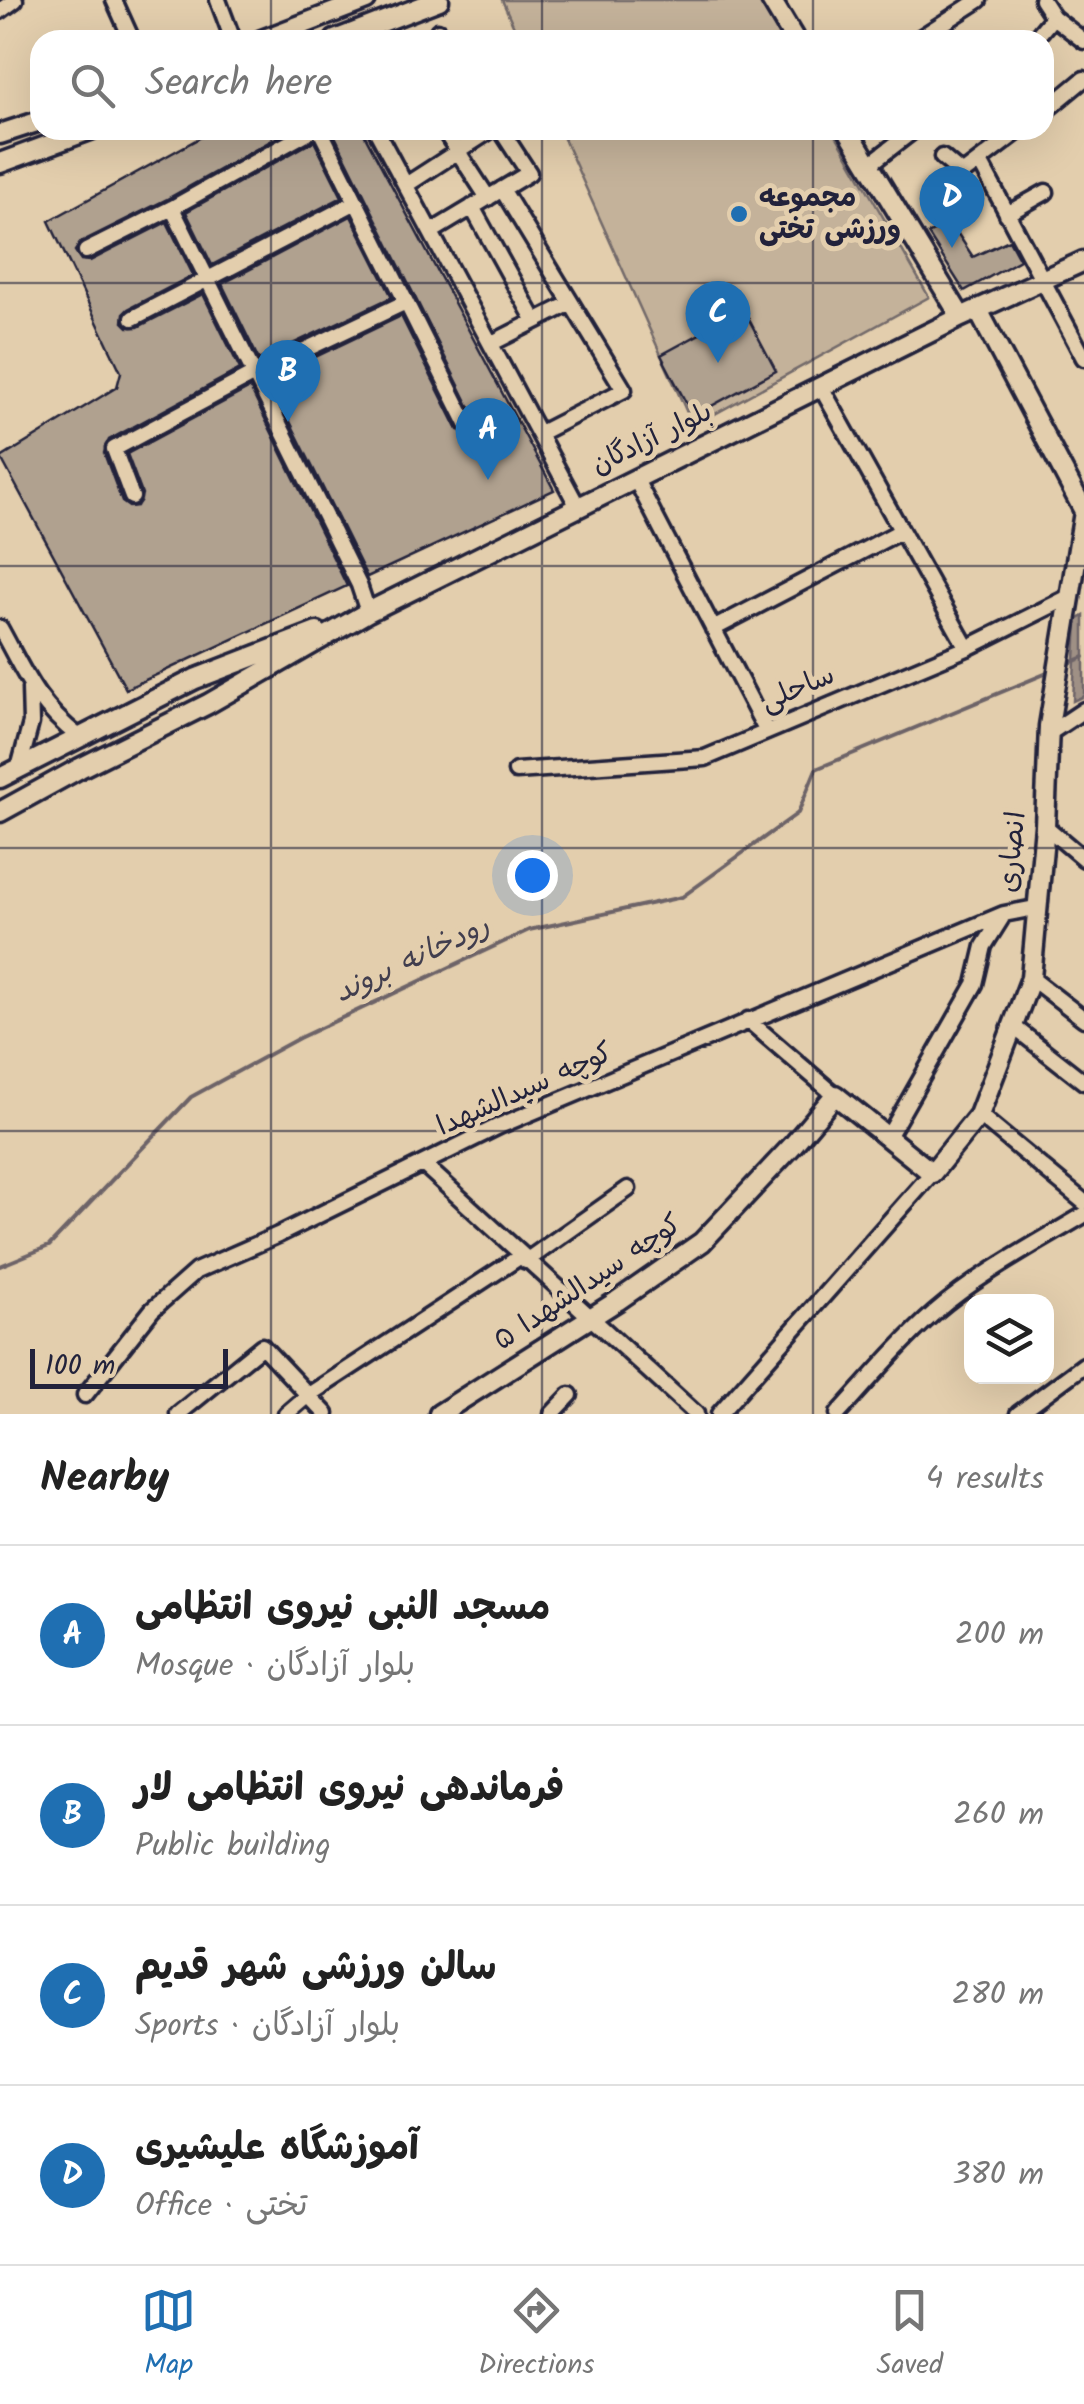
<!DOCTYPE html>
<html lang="en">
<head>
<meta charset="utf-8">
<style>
  body { margin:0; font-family:Kalam,"Playpen Sans Arabic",sans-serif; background:#f2f2f2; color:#222 }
  .controls { position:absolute; right:30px; bottom:30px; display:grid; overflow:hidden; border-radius:20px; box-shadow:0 10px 40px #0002 }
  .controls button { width:90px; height:90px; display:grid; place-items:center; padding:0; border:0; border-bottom:2px solid #e0e0e0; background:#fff; color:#222; font:50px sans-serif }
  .scale { position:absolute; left:30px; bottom:25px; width:198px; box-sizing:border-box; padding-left:10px; border:5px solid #22223b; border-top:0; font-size:28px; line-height:35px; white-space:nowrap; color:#22223b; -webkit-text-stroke:8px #e3cead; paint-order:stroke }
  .you { position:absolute; left:532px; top:875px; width:35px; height:35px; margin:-25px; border:8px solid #fff; border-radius:50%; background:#1a73e8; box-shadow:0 0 0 15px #1a73e833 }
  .badge { display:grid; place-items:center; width:65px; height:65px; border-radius:50%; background:#1f6fb2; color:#fff; font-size:32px; font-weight:700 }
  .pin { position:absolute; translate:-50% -82px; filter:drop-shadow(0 2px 5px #0008) }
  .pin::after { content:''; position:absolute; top:52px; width:35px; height:30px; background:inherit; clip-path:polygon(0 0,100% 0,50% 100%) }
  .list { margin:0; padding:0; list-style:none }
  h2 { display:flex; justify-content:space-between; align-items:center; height:130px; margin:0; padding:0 40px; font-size:42px }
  h2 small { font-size:32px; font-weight:400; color:#767676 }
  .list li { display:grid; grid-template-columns:65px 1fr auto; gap:30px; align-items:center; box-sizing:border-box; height:180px; padding:0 40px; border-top:2px solid #e0e0e0 }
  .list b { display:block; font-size:38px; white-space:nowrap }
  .list p { margin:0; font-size:32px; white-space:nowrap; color:#767676 }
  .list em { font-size:32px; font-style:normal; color:#767676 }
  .icon { flex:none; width:55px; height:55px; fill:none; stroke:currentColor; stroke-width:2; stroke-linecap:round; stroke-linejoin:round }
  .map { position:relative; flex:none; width:1084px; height:1414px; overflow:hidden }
  .search { position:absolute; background:#fff; box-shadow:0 10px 40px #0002; left:30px; right:30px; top:30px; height:110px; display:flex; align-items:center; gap:25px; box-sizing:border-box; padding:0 35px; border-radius:30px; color:#767676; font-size:38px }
  .sheet { height:850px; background:#fff }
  nav { display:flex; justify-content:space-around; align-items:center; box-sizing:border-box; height:140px; border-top:2px solid #e0e0e0; background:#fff; font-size:28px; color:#767676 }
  nav a { display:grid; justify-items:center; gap:5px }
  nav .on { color:#1f6fb2 }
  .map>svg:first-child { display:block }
  .green { fill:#c4b29a; stroke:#736a6a; stroke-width:2.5 }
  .water { fill:#9f9085; stroke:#6d6467; stroke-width:2.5 }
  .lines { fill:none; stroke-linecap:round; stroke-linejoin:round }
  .stream { stroke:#6d6467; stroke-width:4 }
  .building { fill:#b0a18f; stroke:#22223b; stroke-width:2.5 }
  .minor-casing { stroke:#22223b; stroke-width:21 }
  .major-casing { stroke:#22223b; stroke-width:25 }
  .minor { stroke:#e3cead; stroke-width:14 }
  .major { stroke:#e3cead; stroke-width:18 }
  .grid { fill:none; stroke:#22223b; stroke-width:2.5; stroke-opacity:0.55 }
  .poi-dot { fill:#1f6fb2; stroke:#e3cead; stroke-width:4 }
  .labels { text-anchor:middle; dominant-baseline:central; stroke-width:10; stroke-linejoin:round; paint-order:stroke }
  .poi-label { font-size:28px; font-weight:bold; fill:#22223b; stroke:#e3cead; text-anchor:start }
  .street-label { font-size:28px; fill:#22223b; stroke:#e3cead }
  .water-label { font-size:30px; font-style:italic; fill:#413e4e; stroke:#e3cead }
</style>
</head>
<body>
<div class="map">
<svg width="1084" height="1414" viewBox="0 0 1084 1414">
  <rect width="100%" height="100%" fill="#e3cead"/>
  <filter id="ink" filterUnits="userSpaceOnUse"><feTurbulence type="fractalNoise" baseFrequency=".01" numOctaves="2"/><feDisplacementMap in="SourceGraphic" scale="20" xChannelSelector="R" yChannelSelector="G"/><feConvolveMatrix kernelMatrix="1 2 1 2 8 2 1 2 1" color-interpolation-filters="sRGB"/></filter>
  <g filter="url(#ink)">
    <path class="green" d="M502,0H759L781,40H520Z
      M560,130H833L929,297L693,426Z"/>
    <path class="water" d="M1084,616V696L1073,701L1077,620Z"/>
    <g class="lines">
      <path class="stream" d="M1065,665L1084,657
        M0,1266L49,1246L191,1097L299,1038L529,930L682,897L798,813L816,769L1052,671"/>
    </g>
    <path class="building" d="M214,130H290L167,199L81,242L75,251L81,260L90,261L167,222L193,275L128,309L124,313L123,322L128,327H138L203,294L240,369L109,440L104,453L122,502L129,507L137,506L142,494L127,454L250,388L347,586L126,689L1,458L117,387L121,372L49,221Z
      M332,130H362L554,490L367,577L269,379L401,316L458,430L471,434L478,424Z
      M314,141L342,197L212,265L186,212Z
      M351,216L392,297L259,360L222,284Z
      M950,222L973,257L1009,240L1020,260L964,291L928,234Z
      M744,310L776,371L693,416L661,355Z"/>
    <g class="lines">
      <g class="minor-casing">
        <path id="minor" d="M114,0L132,40
          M218,0L233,40
          M1042,0L1053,17L1084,41
          M0,11L15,0
          M438,31L443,40
          M917,40L979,0
          M1034,40L1053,17
          M1044,112L1084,79
          M320,130L467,424
          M376,130L578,507
          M444,130L488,198
          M942,157L962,174L1020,130
          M980,162L1084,358
          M870,164L914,130
          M406,185L491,130
          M502,189L624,390L540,433
          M472,207L535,321
          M172,208L359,585L368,612
          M1007,214L1046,192
          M431,232L529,173L501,130
          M86,251L172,208L312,130
          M133,318L356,202
          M492,343L571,303
          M821,387L967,648
          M635,478L767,732
          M132,497L114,449L254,374L406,302
          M0,628C26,675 35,702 79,737
          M713,629L901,531
          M1048,734L1084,710
          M19,768L31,723L30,688
          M516,771L705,758L967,648L1067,598
          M1045,826L1084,859
          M1031,978L1084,1019
          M748,1020L835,1095
          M1014,1027L1084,1082
          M979,1115L1084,1202
          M888,1137L975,984L984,946L1004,914
          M423,1164L696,1414
          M526,1261L628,1189
          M85,1395L152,1310L196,1271L278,1235L499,1126L1004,914L1035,908
          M178,1414L262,1346L326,1414
          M286,1414L307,1396L521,1256
          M552,1414L570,1395
          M719,1414L932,1173
          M838,1414C870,1379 899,1344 934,1313C979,1274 1034,1245 1084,1215
          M1018,1414L1084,1365"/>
      </g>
      <g class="major-casing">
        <path id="major" d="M771,0L795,40
          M262,40L366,0
          M335,40L439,0
          M848,130L961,317
          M0,134L40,121
          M0,163L90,130
          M978,310L1084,511
          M0,778L195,679L317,632
          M0,812L80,768L208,704L368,612L961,317L1084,261
          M439,1414L617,1301L702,1242L793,1145L835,1095L932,1173L979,1115L1031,978L1045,826L1049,726L1084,512"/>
      </g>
      <use href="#minor" class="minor"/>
      <use href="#major" class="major"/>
    </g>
  </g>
  <path class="grid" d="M271,0V40M542,0V40M813,0V40M271,130V1414M542,130V1414M813,130V1414M0,283H1084M0,566H1084M0,848H1084M0,1131H1084"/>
  <circle class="poi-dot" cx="739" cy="214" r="10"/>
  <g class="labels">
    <g class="poi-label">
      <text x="759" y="198">مجموعه<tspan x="759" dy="32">ورزشی تختی</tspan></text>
    </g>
    <g class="street-label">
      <text transform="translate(652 439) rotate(-26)">بلوار آزادگان</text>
      <text transform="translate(798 689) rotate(-23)">ساحلی</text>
      <text transform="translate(1013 852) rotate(-84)">انصاری</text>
      <text transform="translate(525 1090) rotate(-24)">کوچه سیدالشهدا</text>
      <text transform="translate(588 1283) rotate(-34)">کوچه سیدالشهدا ۵</text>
    </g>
    <g class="water-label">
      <text transform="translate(412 960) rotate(-25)">رودخانه بروند</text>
    </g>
  </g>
</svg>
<div class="controls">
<button><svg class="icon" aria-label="layers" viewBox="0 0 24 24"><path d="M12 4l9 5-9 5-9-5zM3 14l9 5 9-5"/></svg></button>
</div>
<div class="scale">100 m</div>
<div class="you"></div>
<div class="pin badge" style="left:488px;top:480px">A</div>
<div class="pin badge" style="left:288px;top:422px">B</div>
<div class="pin badge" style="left:718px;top:363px">C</div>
<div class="pin badge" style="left:952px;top:248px">D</div>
<div class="search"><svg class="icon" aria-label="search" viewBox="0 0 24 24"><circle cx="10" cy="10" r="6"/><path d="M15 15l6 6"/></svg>Search here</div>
</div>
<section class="sheet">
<h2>Nearby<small>4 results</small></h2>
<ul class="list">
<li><span class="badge">A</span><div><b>مسجد النبی نیروی انتظامی</b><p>Mosque · بلوار آزادگان</p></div><em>200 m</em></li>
<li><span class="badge">B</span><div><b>فرماندهی نیروی انتظامی لار</b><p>Public building</p></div><em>260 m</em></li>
<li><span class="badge">C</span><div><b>سالن ورزشی شهر قدیم</b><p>Sports · بلوار آزادگان</p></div><em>280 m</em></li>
<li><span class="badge">D</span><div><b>آموزشگاه علیشیری</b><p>Office · تختی</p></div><em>380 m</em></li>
</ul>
</section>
<nav>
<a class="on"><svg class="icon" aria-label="map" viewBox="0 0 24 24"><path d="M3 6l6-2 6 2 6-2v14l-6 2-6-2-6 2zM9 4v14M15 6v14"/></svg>Map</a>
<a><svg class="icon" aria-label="directions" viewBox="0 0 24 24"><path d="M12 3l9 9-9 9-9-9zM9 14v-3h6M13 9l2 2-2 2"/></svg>Directions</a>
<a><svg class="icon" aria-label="saved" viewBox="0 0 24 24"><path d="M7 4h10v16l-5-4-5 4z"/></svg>Saved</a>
</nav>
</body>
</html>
